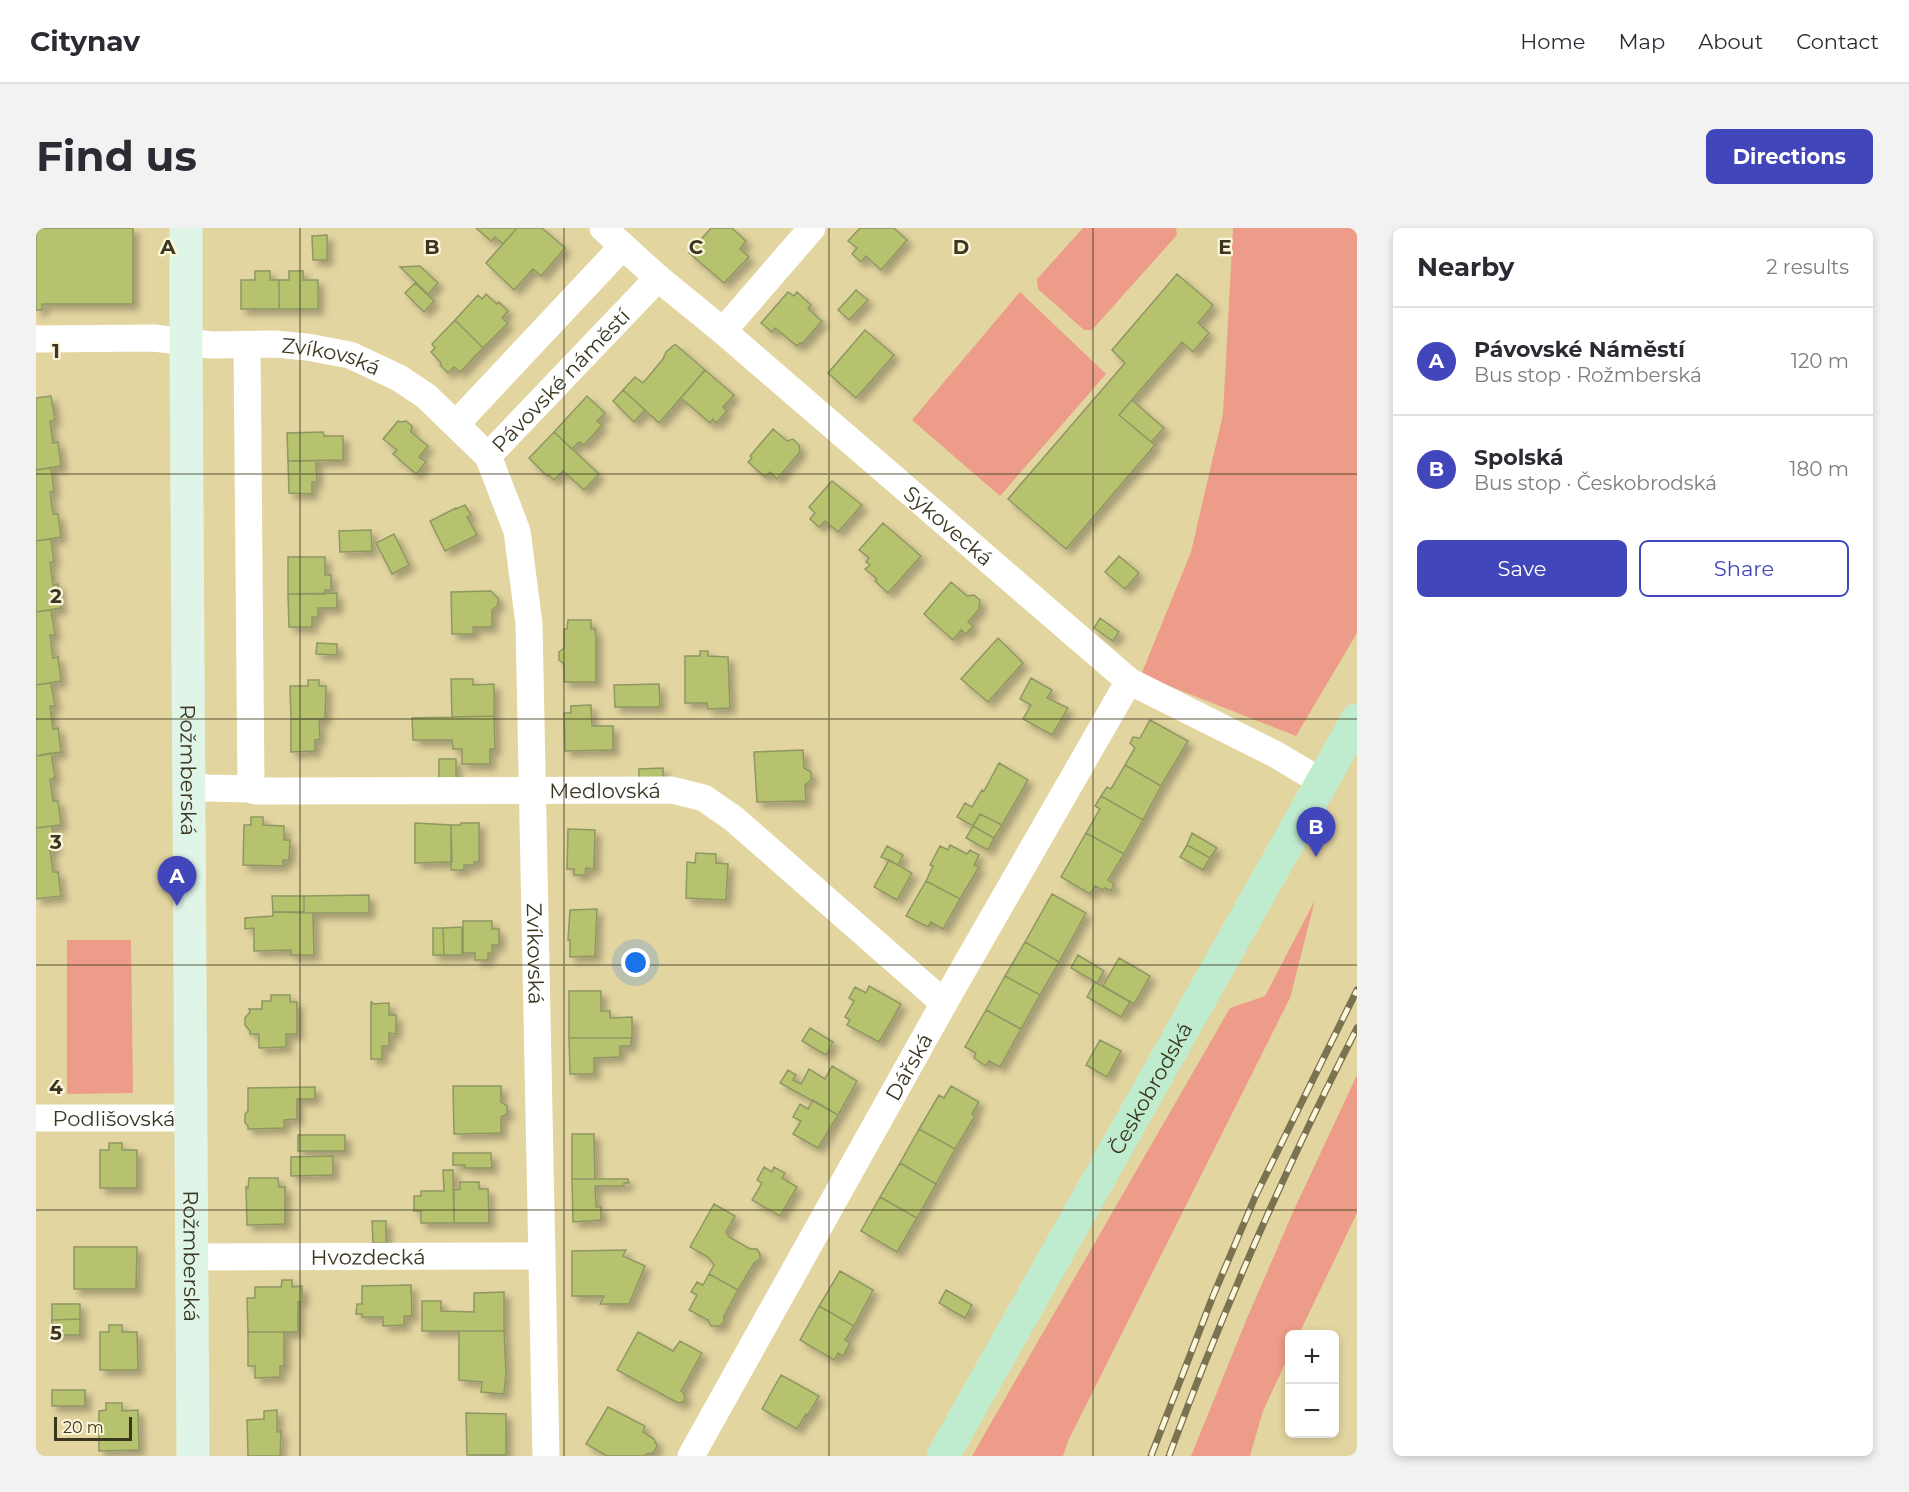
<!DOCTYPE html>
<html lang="en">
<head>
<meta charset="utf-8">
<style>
  body { margin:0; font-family:Montserrat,sans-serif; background:#f2f2f3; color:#2b2b33 }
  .controls { position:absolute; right:18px; bottom:18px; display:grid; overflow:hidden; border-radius:9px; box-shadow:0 3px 9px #0003 }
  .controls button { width:54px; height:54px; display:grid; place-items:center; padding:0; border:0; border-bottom:2px solid #e1e1e2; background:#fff; color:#2b2b33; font:30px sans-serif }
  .scale { position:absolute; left:18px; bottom:15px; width:78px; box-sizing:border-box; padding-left:6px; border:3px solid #3b3620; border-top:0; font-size:16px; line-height:21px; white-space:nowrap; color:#3b3620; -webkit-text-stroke:4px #fdf6db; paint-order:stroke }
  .you { position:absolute; left:600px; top:735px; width:21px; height:21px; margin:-15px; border:4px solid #fff; border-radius:50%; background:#1a73e8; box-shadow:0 0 0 9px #1a73e833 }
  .badge { display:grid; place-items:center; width:39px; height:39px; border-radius:50%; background:#4146ba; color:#fff; font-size:20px; font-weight:700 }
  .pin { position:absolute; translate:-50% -50px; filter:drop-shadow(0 2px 3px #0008) }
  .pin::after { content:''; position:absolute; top:32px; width:21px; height:18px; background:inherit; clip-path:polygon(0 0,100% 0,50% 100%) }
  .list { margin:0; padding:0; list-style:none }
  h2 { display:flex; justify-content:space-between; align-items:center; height:78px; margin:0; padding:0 24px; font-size:26px }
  h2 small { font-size:20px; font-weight:400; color:#7c7c81 }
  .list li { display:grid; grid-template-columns:39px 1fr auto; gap:18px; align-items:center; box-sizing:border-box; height:108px; padding:0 24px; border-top:2px solid #e1e1e2 }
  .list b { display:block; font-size:22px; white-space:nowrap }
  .list p { margin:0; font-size:20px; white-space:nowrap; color:#7c7c81 }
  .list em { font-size:20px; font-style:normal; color:#7c7c81 }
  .actions { display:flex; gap:12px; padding:18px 24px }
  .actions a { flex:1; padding:14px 0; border:2px solid #4146ba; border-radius:9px; text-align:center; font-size:21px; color:#4146ba }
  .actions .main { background:#4146ba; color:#fff }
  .map { position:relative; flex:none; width:1321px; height:1228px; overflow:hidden; border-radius:9px }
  header { display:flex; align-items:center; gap:36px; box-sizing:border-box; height:84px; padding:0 30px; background:#fff; border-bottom:2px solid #e1e1e2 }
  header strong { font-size:28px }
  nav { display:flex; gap:33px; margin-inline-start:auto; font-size:21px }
  .intro { display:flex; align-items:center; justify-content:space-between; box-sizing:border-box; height:144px; padding:0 36px }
  h1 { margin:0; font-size:42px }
  .button { padding:15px 27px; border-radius:9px; background:#4146ba; color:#fff; font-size:21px; font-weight:700 }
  main { display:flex; gap:36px; padding:0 36px }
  aside { flex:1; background:#fff; border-radius:9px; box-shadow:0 3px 9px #0003 }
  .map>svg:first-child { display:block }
  .green { fill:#ec9c88 }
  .building { fill:#b7c26e; stroke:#8f9764; stroke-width:1.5; filter:url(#shadow) }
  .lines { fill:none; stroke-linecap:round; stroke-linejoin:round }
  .street { stroke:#fff; stroke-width:27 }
  .secondary { stroke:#dff5e7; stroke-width:33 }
  .primary { stroke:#bfebce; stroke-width:33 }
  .rail-casing { stroke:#7a7250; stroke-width:7 }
  .rail { stroke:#fdf6db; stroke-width:4.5; stroke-dasharray:14; stroke-linecap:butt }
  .grid { fill:none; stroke:#3b3620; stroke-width:1.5; stroke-opacity:0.55 }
  .labels { text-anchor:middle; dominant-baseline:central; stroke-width:4.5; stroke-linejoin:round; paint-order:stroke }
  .street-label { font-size:21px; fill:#3b3620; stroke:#fdf6db }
  .grid-label { font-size:20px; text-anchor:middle; font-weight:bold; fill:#3b3620; stroke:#fdf6db; stroke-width:4.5; stroke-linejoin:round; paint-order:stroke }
</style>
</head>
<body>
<header>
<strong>Citynav</strong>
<nav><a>Home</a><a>Map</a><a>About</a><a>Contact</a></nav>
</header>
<div class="intro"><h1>Find us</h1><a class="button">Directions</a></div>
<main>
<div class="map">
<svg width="1321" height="1228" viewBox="0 0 1321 1228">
  <defs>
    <filter id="shadow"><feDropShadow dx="5.5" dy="5.5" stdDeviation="3" flood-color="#0004"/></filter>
  </defs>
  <rect width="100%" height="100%" fill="#e3d5a0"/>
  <path class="green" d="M1047,0H1140L1141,7L1056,102H1048L1002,61L1001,51Z
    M1197,0H1321V405L1260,508L1105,447L1155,324L1187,186Z
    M984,64L1070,146L964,268L876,192Z
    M1279,672L1254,770L1032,1213L1027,1228H936L1194,780L1229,768Z
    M31,712H95L97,865L31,866Z
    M1321,847V985L1263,1106H1254L1253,1127L1227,1183L1214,1228H1155L1212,1088L1257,984Z"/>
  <path class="building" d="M0,0H97V76H6V82H0Z
    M440,0H481L467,16L459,9L455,13Z
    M481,0H506L529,20L505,48L497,41L478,62L450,35Z
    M675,0H696L710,13L704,21L713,29L688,55L653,25Z
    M824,0H858L871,12L845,42L830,28L825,34L816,26L821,20L812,13Z
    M291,7V32H277L276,8Z
    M384,38L402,55L392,66L364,39Z
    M219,43H234V52H243V81H205V52H219Z
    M253,43H267V52H282V81H243V52H253Z
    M1141,46L1177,77L1162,95L1173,105L1157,124L1146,114L1083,187L1119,217L1030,321L972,271L1089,135L1076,122Z
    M379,55L398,73L388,84L369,65Z
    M820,62L832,72L813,92L802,82Z
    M752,64L758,68L761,64L775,77L772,81L786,93L766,116L764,115L761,118L739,100L736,104L725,95Z
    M450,66L461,76L463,74L472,83L466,90L472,95L447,120L419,92L442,67L446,71Z
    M419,92L447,120L424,144L418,139L412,145L404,137L405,135L395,124L399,120L396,116Z
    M829,102L858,127L820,170L792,145Z
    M638,117H640L669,142L623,195L587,162L599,149L607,155L627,131L630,124Z
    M669,142L698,167L687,179L691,183L680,195L677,191L674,195L645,170Z
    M587,162L609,182L598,194L577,173Z
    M15,168L19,192L14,193L17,215L22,214L25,238L0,242V170Z
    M551,168L569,185L561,193L566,197L548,217L543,214L536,221L518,204Z
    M1096,172L1128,200L1115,214L1083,187Z
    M362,193L364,194L370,193L376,198L375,204L392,218L383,229L390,234L380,246L357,226L361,222L347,211Z
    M737,201L751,213L757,211L763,217L764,224L741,251L734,244L729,249L712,234L716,230L714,228Z
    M287,204L288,208H307V232L252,233L251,205Z
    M518,204L563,246L548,262L527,243L518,252L513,247L511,248L493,230Z
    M252,233H280L281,254H276V266L253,265Z
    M15,240L18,263L14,264L17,286H22L25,309L0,313V242Z
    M796,253L826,277L802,304L789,293L783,299L774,291L779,285L773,279Z
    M429,277L435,287L431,289L441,307L409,323L394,293L420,280V281Z
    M847,295L885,328L852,365L839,353L841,351L829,341L834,337L830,334L833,330L823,322Z
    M335,302L336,323L304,324L303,303Z
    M358,306L373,337L356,346L340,315Z
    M15,311L18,334H14L17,357L22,356L25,380L0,384V313Z
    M1083,328L1103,345L1089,361L1069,344Z
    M252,329H289V347H295V362H289V366H252Z
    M915,354L931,368L938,367L944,372L943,379L944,380L932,394L937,398L930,406L925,402L917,412L888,386Z
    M455,363L462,370V377L456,382V399H437L438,406H416L415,364Z
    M301,365V380H282V389H276V399H253L252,366Z
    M15,382L19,407H14L17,430L22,429L25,453L0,457V384Z
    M1064,390L1083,404L1077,413L1058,400Z
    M532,392H555V401H559L560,409V454H528V436L523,432V424L528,420V401H531Z
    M962,410L987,435L952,474L925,451Z
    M281,415L301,416V427L280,426Z
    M664,423H672V428L692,429L694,480L672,481L671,475H649V428H664Z
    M995,450L1016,462L1011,470L1032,480L1016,507L987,491L995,477L984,471Z
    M415,451H437V457L458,456V488L416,489Z
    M272,452H283V458H290L289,491H255L254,458H272Z
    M15,455L19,478H14L17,501L22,500L25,524L0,528V457Z
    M623,456L624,479H579L578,457Z
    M555,477L556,498H577V522L529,523L528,485H535V478Z
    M458,488L459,521H454V536H426V521H417L416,512H377L376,490Z
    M255,491H283L284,511L279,512V523L255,524Z
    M1114,492L1152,513L1125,558L1089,537L1099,520L1094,515L1097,509L1104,510Z
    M767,522L768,540L775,544V552L769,557L770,573L721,574L718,524Z
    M15,525L19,550L14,551L17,573H22L25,597L0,600V528Z
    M403,531H420V553H403Z
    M963,535L992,552L966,597L944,586L937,598L921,589L929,575L936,579L946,562L948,563Z
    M1089,537L1125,558L1107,592L1065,568L1071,559L1075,561Z
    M627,540V553L603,554V541Z
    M1065,568L1107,592L1088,626L1050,605L1064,581L1059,578Z
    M944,586L966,597L958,610L937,598Z
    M215,589H227V597L248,598V612H254L253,632H247V638L207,637L208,597H215Z
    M379,595L415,597L416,634L379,635Z
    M425,595H443V634H438V637H428V642H415V597H425Z
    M16,598L19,621L14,622L17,644H22L25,668L0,671V600Z
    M937,598L958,610L952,622L930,610Z
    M532,601L559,602L558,641L550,640L549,647H538V641H531Z
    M1050,605L1088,626L1072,652L1078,656L1075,663L1069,660L1067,662L1059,658L1054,666L1025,649Z
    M1156,605L1181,620L1174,630L1151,617Z
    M914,617L931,626L934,622L943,627L938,637L943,639L924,671L890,653L897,638L894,637L904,618L912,622Z
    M1151,617L1174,630L1167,642L1144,629Z
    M851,618L867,627L862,637L845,629Z
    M660,625L680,626V635L692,636L690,672L650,670L651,634L659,635Z
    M853,632L876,645L861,672L838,659Z
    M890,653L924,671L907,701L895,694L892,699L870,688Z
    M1016,666L1050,685L1023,734L989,714Z
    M333,667V685H268V668Z
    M236,668H268V684H237Z
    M561,681L559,728L534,729V712H532L534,682Z
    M237,684L277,685L278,727H255V722L218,723V700L209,701V690L237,688Z
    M427,693H456V701H463V717H456V725H452V732H439V725H427Z
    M426,699V727H408L407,700Z
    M397,700H407L408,727H397Z
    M989,714L1023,734L1004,767L969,748Z
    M1042,727L1068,743L1061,755L1035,740Z
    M1083,730L1114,748L1098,776L1067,758Z
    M969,748L1004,767L985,801L950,782Z
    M1059,754L1094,774L1085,789L1051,769Z
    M833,758L865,776L843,814L811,797L814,792L809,789L818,773L813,770L819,759L830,765Z
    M533,763H565V783H574V790L596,789V810H533Z
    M235,767H254V774H261V806H250V819L223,820V806H214V803L209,797V790L214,784L213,781H226V773H235Z
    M335,774H336V776L353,775V787H360V806L353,805V818H346V831H335Z
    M950,782L985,801L964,839L953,833L950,838L938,830L940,825L929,819Z
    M774,800L797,814L790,827L766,813Z
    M533,810H595V818H584V829L558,830V846H534Z
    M1064,812L1085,823L1071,849L1050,837Z
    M796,838L821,853L802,887L744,855L752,842L760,847L757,852L765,856L773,841L789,851Z
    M417,858H465V874L471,878V886L465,889V905L418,906Z
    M915,858L943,874L936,886L939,888L919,921L883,901L903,867L908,870Z
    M279,859V871H261V891L248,892V900L212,901V898L209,895V886L212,883V860Z
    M777,872L802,887L782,920L757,906L765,893L757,889L764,876L772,881Z
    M883,901L919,921L900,956L864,935Z
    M536,906H558L559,951H536Z
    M262,907H309V923H262Z
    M73,915H86V922H101V960H64V922H73Z
    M417,925H455L456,940H429V937H417Z
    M297,928V947L255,948V929Z
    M864,935L900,956L881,990L844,969Z
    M728,939L736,944L738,939L749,945L746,950L761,959L744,988L716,972L726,955L721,952Z
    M407,942H417L418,995H385V983H378V968H385V963H408Z
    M213,950H242L243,959H249V996L211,997L210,959L212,960Z
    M536,951H592L593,955H588V958H559L560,979H565V992L537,994Z
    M424,954H443V961H452L453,995H418V962L424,961Z
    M844,969L881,990L861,1024L825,1003Z
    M678,976L699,988L690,1004L693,1009L714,1021H721L724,1026V1031L718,1035L702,1062L673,1046L678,1037L672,1029L654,1019Z
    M336,993H350V1015H337Z
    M38,1019H101L100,1061H38Z
    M590,1022L587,1028L609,1038L593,1076H564L568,1068H536V1023Z
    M804,1043L837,1062L818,1098L783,1078Z
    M673,1046L702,1062L688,1088V1094L683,1098H675L672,1092L653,1082L661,1067L655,1064L661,1054L667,1057Z
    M246,1052H256V1059L266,1058V1074H262V1104H212L211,1070H219V1059H245Z
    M375,1057L376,1088H368V1097L347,1098V1089H326V1086H320L321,1076H326V1058Z
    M910,1062L936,1077L929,1090L903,1075Z
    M468,1064V1103H386V1073H405V1083L438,1084V1065Z
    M16,1076H44V1091L16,1092Z
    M783,1078L818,1098L809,1112L814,1115L807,1128L802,1125L798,1132L764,1112Z
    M44,1091V1107H16V1092Z
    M73,1097H86V1104H101L102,1142H64V1104H73Z
    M423,1103H468L470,1144L468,1166L445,1164L446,1154L423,1152Z
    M212,1104H248V1138H244V1149L219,1150V1138H212Z
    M602,1104L637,1123L644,1113L666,1125L645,1163L648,1165L649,1170L647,1174L642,1175L581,1142Z
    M745,1147L783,1168L772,1187L770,1186L761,1201L726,1181Z
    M16,1162H49V1178H16Z
    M70,1175H86V1183L102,1182L103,1222L63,1223V1183L70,1182Z
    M572,1179L609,1198L607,1204L618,1211L621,1218L617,1225L610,1226L609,1228H571L550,1216Z
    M241,1182V1204L245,1203L244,1228H212L211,1192L228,1191V1183Z
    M430,1185L470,1186V1227H431Z"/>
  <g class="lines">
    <g class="street">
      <path id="s1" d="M567,0L622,50L687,103L1093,453L1239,526L1286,554"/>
      <path d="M687,103L776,0"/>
      <path id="s2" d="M0,111L118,110L175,117L239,116L271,119L314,127L363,150L390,168L452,228L481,303L493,396L510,1228"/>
      <path d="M211,117L215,561"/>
      <path d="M420,196L587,18"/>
      <path id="s3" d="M452,228L622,50"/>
      <path id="s4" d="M154,556L171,560L215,561L219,563H228L636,562L668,570L698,591L908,775"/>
      <path id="s5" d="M0,890H156"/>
      <path id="s6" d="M156,1029L506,1028"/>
      <path id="s7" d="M655,1228L908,775L1093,453"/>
    </g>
    <path class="secondary" id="s8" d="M150,0V114L157,1228"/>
    <path class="primary" id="s9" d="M907,1228L1321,492"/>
    <g class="rail-casing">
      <path id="rail" d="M1115,1228L1177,1068L1220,967L1321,762
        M1133,1228C1187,1082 1250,939 1321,800"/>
    </g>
    <use href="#rail" class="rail"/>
  </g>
  <path class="grid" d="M264,0V1228M528,0V1228M793,0V1228M1057,0V1228M0,246H1321M0,491H1321M0,737H1321M0,982H1321"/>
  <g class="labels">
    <g class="street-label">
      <text stroke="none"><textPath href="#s2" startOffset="297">Zvíkovská</textPath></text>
      <text stroke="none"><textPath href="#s3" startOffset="105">Pávovské náměstí</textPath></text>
      <text stroke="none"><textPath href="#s1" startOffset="456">Sýkovecká</textPath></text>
      <text stroke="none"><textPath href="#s8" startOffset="542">Rožmberská</textPath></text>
      <text stroke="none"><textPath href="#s4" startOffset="416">Medlovská</textPath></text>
      <text stroke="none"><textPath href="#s2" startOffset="992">Zvíkovská</textPath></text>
      <text stroke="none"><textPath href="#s7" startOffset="446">Dářská</textPath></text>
      <text stroke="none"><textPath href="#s9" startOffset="422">Českobrodská</textPath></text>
      <text stroke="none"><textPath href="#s5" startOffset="78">Podlišovská</textPath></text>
      <text stroke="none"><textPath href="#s8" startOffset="1028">Rožmberská</textPath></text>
      <text stroke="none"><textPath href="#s6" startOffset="176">Hvozdecká</textPath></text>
    </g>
  </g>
  <g class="grid-label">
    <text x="132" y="26">A</text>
    <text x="396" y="26">B</text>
    <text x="660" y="26">C</text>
    <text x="925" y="26">D</text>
    <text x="1189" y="26">E</text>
    <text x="20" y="130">1</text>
    <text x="20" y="375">2</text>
    <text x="20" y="621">3</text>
    <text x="20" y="866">4</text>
    <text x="20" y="1112">5</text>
  </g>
</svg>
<div class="controls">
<button>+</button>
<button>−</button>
</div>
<div class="scale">20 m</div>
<div class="you"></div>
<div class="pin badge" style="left:141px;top:678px">A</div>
<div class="pin badge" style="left:1280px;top:629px">B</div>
</div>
<aside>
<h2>Nearby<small>2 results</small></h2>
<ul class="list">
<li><span class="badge">A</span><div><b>Pávovské Náměstí</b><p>Bus stop · Rožmberská</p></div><em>120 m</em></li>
<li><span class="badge">B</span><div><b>Spolská</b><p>Bus stop · Českobrodská</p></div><em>180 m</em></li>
</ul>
<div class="actions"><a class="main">Save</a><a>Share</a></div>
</aside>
</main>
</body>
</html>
